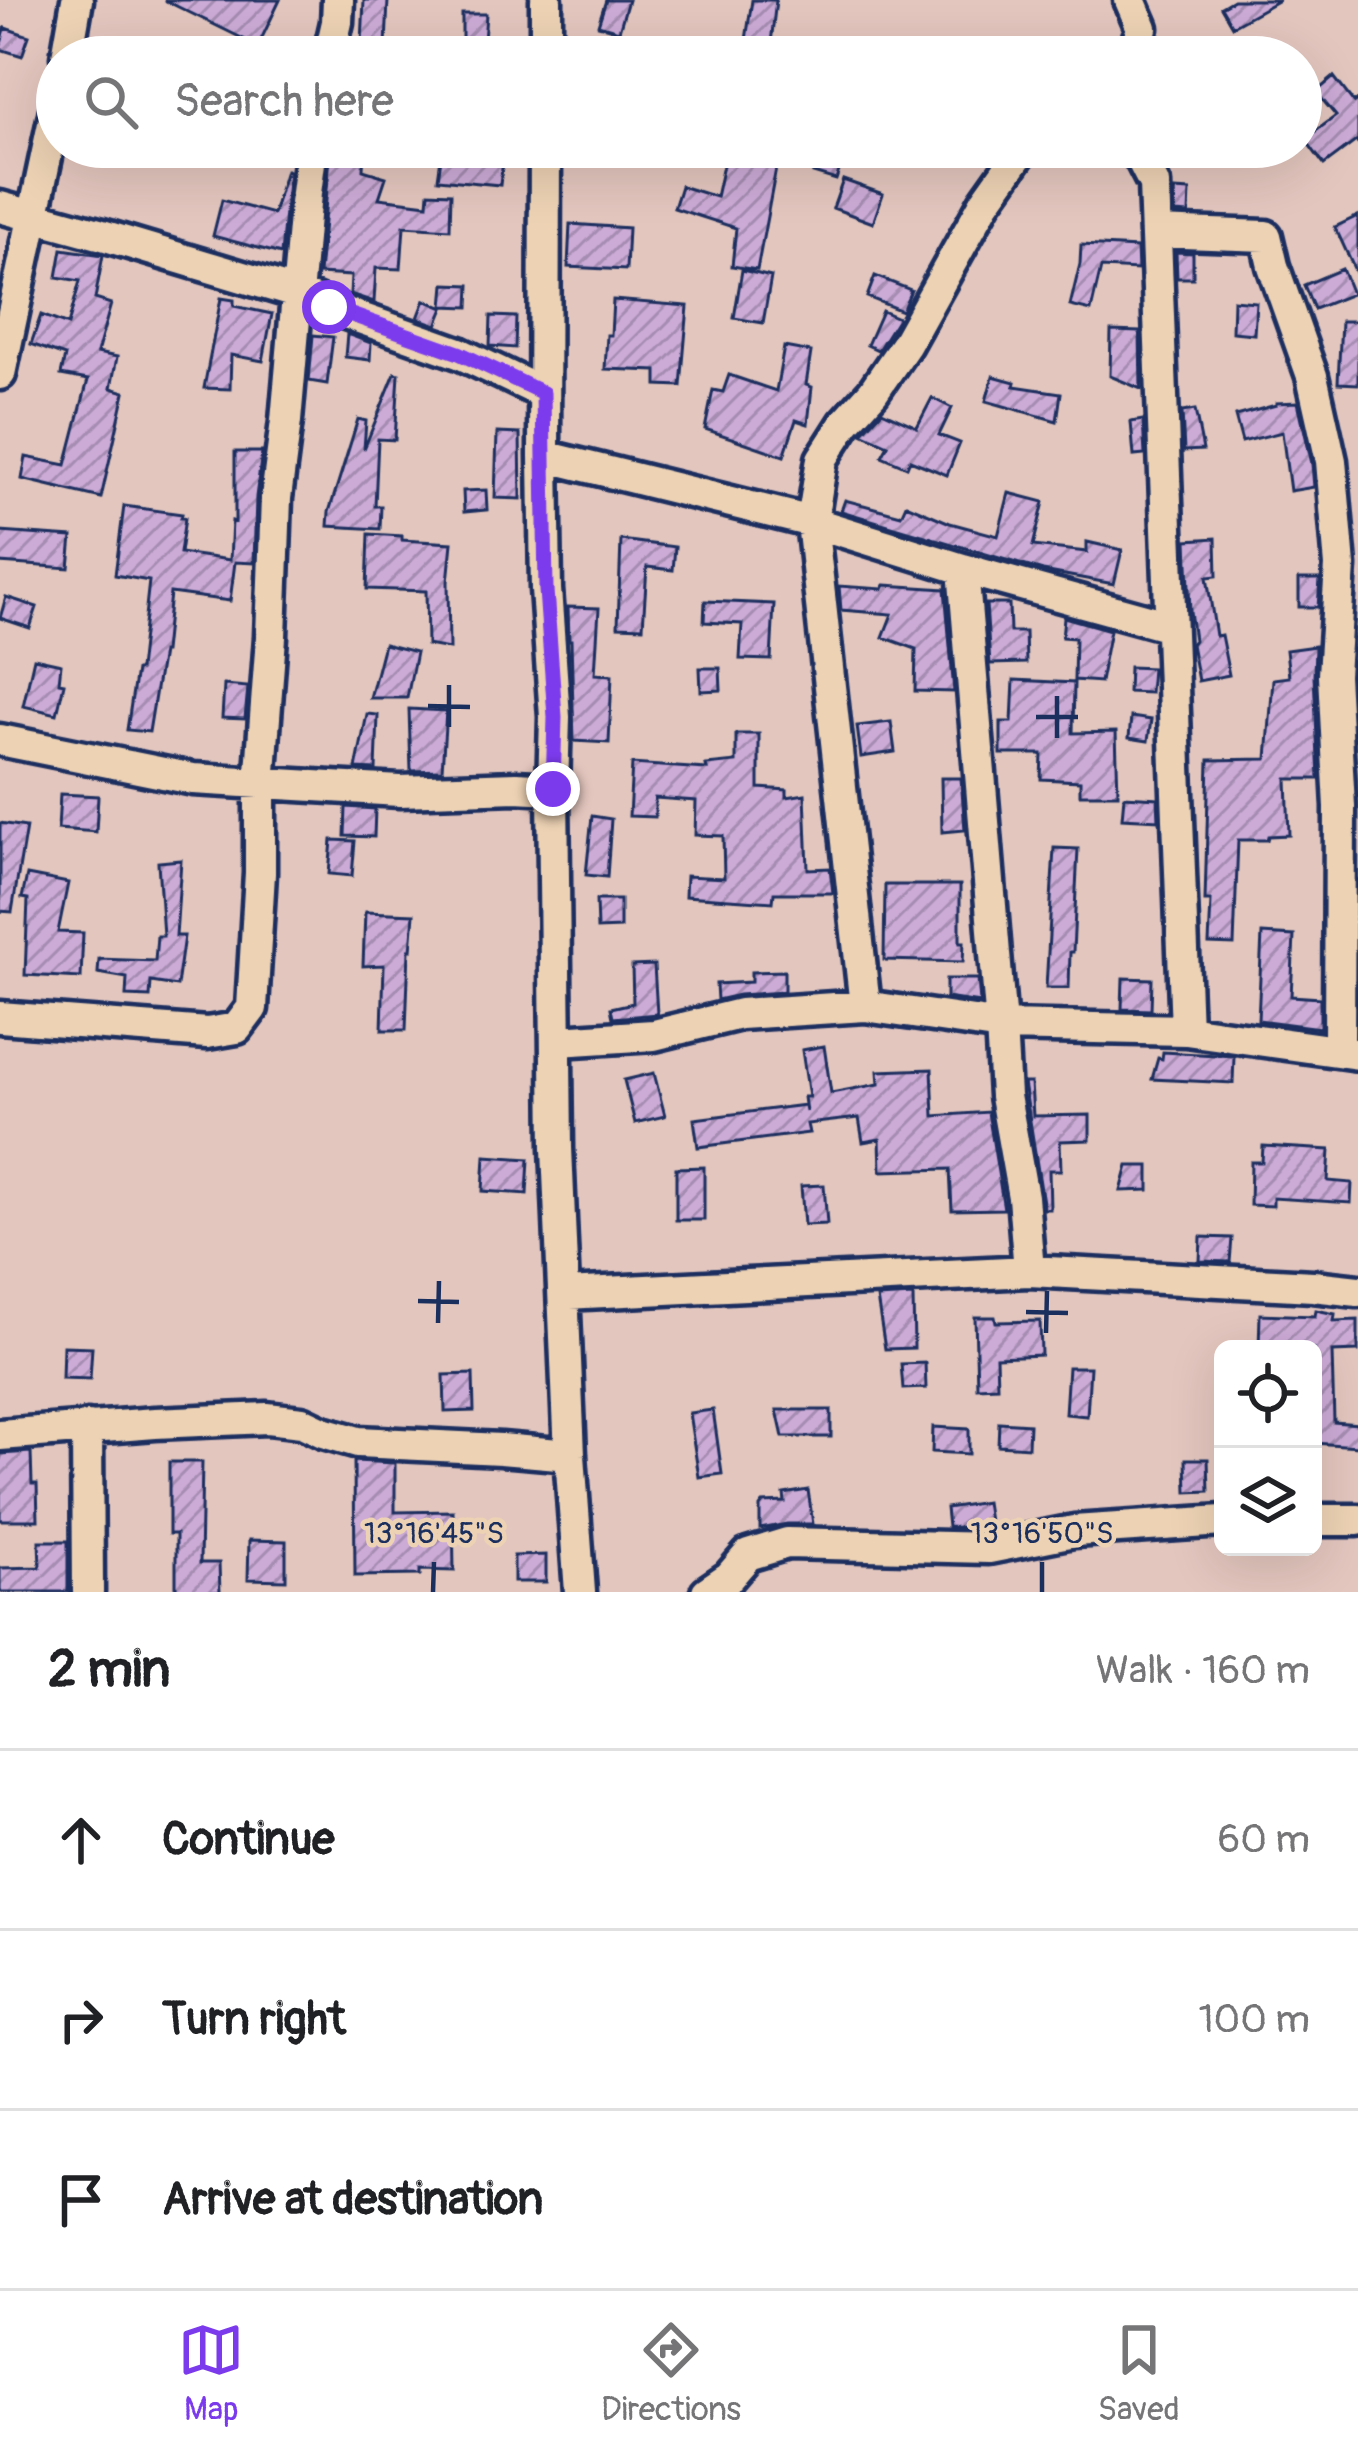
<!DOCTYPE html>
<html lang="en">
<head>
<meta charset="utf-8">
<style>
  body { margin:0; font-family:Pangolin,sans-serif; background:#f6f6f6; color:#202124 }
  .controls { position:absolute; right:36px; bottom:36px; display:grid; overflow:hidden; border-radius:18px; box-shadow:0 12px 48px #0002 }
  .controls button { width:108px; height:108px; display:grid; place-items:center; padding:0; border:0; border-bottom:3px solid #e0e0e0; background:#fff; color:#202124; font:60px sans-serif }
  .stop { position:absolute; width:36px; height:36px; margin:-27px; border:9px solid #7c3aed; border-radius:50%; background:#fff }
  .stop.end { background:#7c3aed; border-color:#fff; box-shadow:0 3px 12px #0008 }
  .list { margin:0; padding:0; list-style:none }
  h2 { display:flex; justify-content:space-between; align-items:center; height:156px; margin:0; padding:0 48px; font-size:51px }
  h2 small { font-size:39px; font-weight:400; color:#757577 }
  .list li { display:grid; grid-template-columns:78px 1fr auto; gap:36px; align-items:center; box-sizing:border-box; height:180px; padding:0 48px; border-top:3px solid #e0e0e0 }
  .list b { display:block; font-size:45px; white-space:nowrap }
  .list em { font-size:39px; font-style:normal; color:#757577 }
  .icon { flex:none; width:66px; height:66px; fill:none; stroke:currentColor; stroke-width:2; stroke-linecap:round; stroke-linejoin:round }
  .map { position:relative; flex:none; width:1358px; height:1592px; overflow:hidden }
  .search { position:absolute; background:#fff; box-shadow:0 12px 48px #0002; left:36px; right:36px; top:36px; height:132px; display:flex; align-items:center; gap:30px; box-sizing:border-box; padding:0 42px; border-radius:66px; color:#757577; font-size:45px }
  .sheet { height:696px; background:#fff }
  nav { display:flex; justify-content:space-around; align-items:center; box-sizing:border-box; height:168px; border-top:3px solid #e0e0e0; background:#fff; font-size:33px; color:#757577 }
  nav a { display:grid; justify-items:center; gap:6px }
  nav .on { color:#7c3aed }
  .map>svg:first-child { display:block }
  .building { fill:url(#building-hatch); stroke:#1b2f5e; stroke-width:3 }
  .lines { fill:none; stroke-linecap:round; stroke-linejoin:round }
  .street-casing { stroke:#1b2f5e; stroke-width:39 }
  .street { stroke:#edd2b4; stroke-width:30 }
  .route { stroke:#7c3aed; stroke-width:15 }
  .ticks { fill:none; stroke:#1b2f5e; stroke-width:4.5 }
  .ticks-label { font-size:30px; text-anchor:middle; fill:#1b2f5e; stroke:#edd2b4; stroke-width:9; stroke-linejoin:round; paint-order:stroke }
</style>
</head>
<body>
<div class="map">
<svg width="1358" height="1592" viewBox="0 0 1358 1592">
  <defs>
    <pattern id="building-hatch" width="6" height="6" patternUnits="userSpaceOnUse" patternTransform="scale(3)"><rect width="6" height="6" fill="#ccabd6"/><path d="M-1 1l2-2M0 6l6-6M5 7l2-2" fill="none" stroke="#a58cb1"/></pattern>
  </defs>
  <rect width="100%" height="100%" fill="#e3c6be"/>
  <filter id="ink" filterUnits="userSpaceOnUse"><feTurbulence type="fractalNoise" baseFrequency=".00833" numOctaves="2"/><feDisplacementMap in="SourceGraphic" scale="24" xChannelSelector="R" yChannelSelector="G"/><feConvolveMatrix kernelMatrix="1 2 1 2 8 2 1 2 1" color-interpolation-filters="sRGB"/></filter>
  <g filter="url(#ink)">
    <path class="building" d="M164,0H280L258,46Z
      M364,0H388L386,46L362,43Z
      M606,0H628L619,31L598,25Z
      M752,0H776L771,43L746,40Z
      M1233,0H1279L1232,26L1221,7Z
      M462,14H486L484,41L462,40Z
      M5,28L29,36L22,56L0,49Z
      M1334,77L1354,103L1358,100V143L1356,141L1324,165L1305,139L1336,116L1316,92Z
      M331,147H364L363,170L386,177L379,198L428,204L429,192L451,193L450,229L404,226L401,269L376,268L374,302L350,294L351,276L319,274Z
      M727,147H780L757,270L732,266L736,228L674,208L681,186L716,197Z
      M442,151L503,160L500,185L438,179Z
      M819,151L843,159L836,180L813,173Z
      M286,170L289,171L281,254L213,236L222,200L273,214Z
      M843,180L883,194L873,223L833,208Z
      M1174,190L1190,191L1189,214L1175,213Z
      M1358,216V277L1335,227Z
      M570,224L628,228L626,270L568,267Z
      M1081,245L1137,248L1138,270L1101,268L1091,311L1070,306L1080,264Z
      M62,249L103,255L95,299L111,304L97,353L117,357L111,388L125,392L101,498L22,479L26,457L66,465L88,380L61,375L65,356L31,344L41,315L68,325L80,281L57,277Z
      M1176,252L1193,253V278H1177Z
      M1342,269L1352,294L1314,309L1304,285Z
      M742,270L771,277L763,323L734,318Z
      M875,276L911,290L902,311L867,297Z
      M445,284L470,285L469,307L443,306Z
      M221,298L234,300V306L272,314L263,361L231,355L230,389L204,388Z
      M425,300L444,308L437,325L418,318Z
      M613,300L688,306L681,386L657,385V371L605,369L607,335H611Z
      M1233,300L1256,302L1254,334L1232,332Z
      M882,311L898,318L878,350L867,345Z
      M491,316L516,317L515,348L490,346Z
      M1341,321H1358V384L1338,383Z
      M1111,331L1140,332L1141,389L1110,376Z
      M347,334L371,343L370,360L345,357Z
      M313,335L333,337L327,384L309,381Z
      M784,347L811,352L806,385L812,387L808,424L796,420L784,456L705,429L713,390L723,392L729,375L776,391Z
      M395,373L399,374L395,440L378,439L375,506H381L380,529L328,526L329,512L358,419L366,421L364,449Z
      M993,376L1015,382L1014,386L1061,393L1057,421L986,401Z
      M932,398L952,408L939,435L960,443L947,475L910,460L907,467L882,456L888,445L862,433L882,411L917,427Z
      M1298,402L1312,464L1314,487L1290,491L1282,432L1242,442L1235,416L1276,405V403Z
      M1195,410L1203,450L1184,451L1182,412Z
      M1143,420L1145,455L1134,456L1131,422Z
      M497,433L520,434L521,499L495,498Z
      M235,452H262L256,497L254,563L235,562L230,601L170,593L164,652H162L149,732L127,730L136,670H139L149,581L115,575L124,506L182,514L181,518H185L180,553L230,560L232,521L235,522Z
      M486,490L487,510L464,512L463,491Z
      M1009,493L1044,502L1033,546L1087,552V542L1122,550L1114,584L1043,571L841,511L845,500L901,515L906,504L950,523L998,536Z
      M0,532L72,537L69,568L0,563Z
      M369,534L402,536V540L452,543L448,582L449,649L427,645L426,591L367,589Z
      M1216,538L1217,576L1207,577L1216,636L1221,635L1229,675L1198,681L1191,644L1194,640L1190,611L1187,540Z
      M621,540L675,547L673,570L647,567L643,627L618,626Z
      M1299,579H1320L1318,607H1299Z
      M885,585L945,589L954,692L915,691L916,649L883,637L892,614L841,610L839,586L883,589Z
      M6,597L37,607L30,628L0,618Z
      M705,601L774,604L771,660L740,659L742,624L704,622Z
      M986,604H1009L1010,632H1025L1026,663L990,664Z
      M568,607L599,608L595,674L612,675L609,743L574,741L571,640H569Z
      M1064,617L1110,630L1100,682L1074,680L1075,638L1062,637Z
      M384,644L416,652L407,698H370Z
      M1315,646L1314,676L1319,779H1287L1289,835L1268,836L1267,840H1238L1234,945L1209,944L1211,901H1205L1209,760L1267,759L1273,679L1289,677L1286,650Z
      M34,658L61,664L59,682L64,683L57,714L23,706Z
      M1129,667L1152,668L1150,693L1128,692Z
      M700,668H720L721,690L701,691Z
      M1014,680L1074,683L1073,733L1116,732L1118,794H1080V781L1041,779L1042,754H1001V722H1012Z
      M224,685L248,687L245,719L222,718Z
      M409,709L446,711L442,770L411,771Z
      M367,714L378,715L376,770L356,769Z
      M1131,717L1151,720L1148,741L1129,738Z
      M891,722L895,752L861,757L857,726Z
      M736,734H759V788L787,790V797L805,794L808,869L830,868L833,893H774L773,902L685,896L686,876L724,878L723,836L695,835L696,801L655,798V817L629,816L632,764L707,769L706,765L736,762Z
      M941,778H961L965,830L942,832Z
      M60,794L98,796L96,832L58,829Z
      M1124,796L1158,798L1159,820L1122,818Z
      M346,807L375,809L374,837L345,836Z
      M592,816L611,819L607,877L586,875Z
      M0,823L26,827L12,912L0,911Z
      M332,840L355,841L352,876L329,874Z
      M1054,848L1078,849L1073,952H1070L1069,988H1046Z
      M181,860L176,936H184L177,986L151,982L150,997L126,996L127,978L98,973L99,959L155,961L157,936H163L158,862Z
      M27,875L68,883L58,932L83,933L81,978L25,975L28,899L22,898Z
      M885,885H960V942H964L963,962L884,960Z
      M596,900H620V928L597,929Z
      M365,912L414,914L411,950H409L406,1030H382L384,965L363,966Z
      M1262,934L1294,936L1291,996L1320,998V1028L1258,1020Z
      M654,965L657,1014L613,1018L611,1008L633,1003L632,966Z
      M784,971V992L739,995L717,1000L716,984L751,982V972Z
      M1123,978L1152,979L1151,1010L1122,1009Z
      M946,979H978L980,1003L946,998Z
      M824,1046L831,1093L879,1084L878,1071L932,1069L934,1116L988,1112L1004,1209L952,1210L950,1169L881,1171L880,1139L863,1142L859,1118L807,1124L809,1133L698,1147L694,1119L805,1105L806,1112L804,1097H809L802,1050Z
      M1163,1052L1234,1056L1233,1083L1152,1079L1158,1058L1162,1059Z
      M654,1073L665,1116L635,1123L624,1080Z
      M1024,1083H1031L1033,1116L1090,1115V1140L1060,1141L1061,1170H1049L1050,1209H1044Z
      M1263,1146L1330,1150L1328,1181L1352,1183L1351,1203L1273,1198V1206L1250,1205L1251,1162H1262Z
      M485,1156L529,1159L527,1194L483,1191Z
      M1128,1166H1149V1190L1121,1191Z
      M704,1167V1220H676V1168Z
      M824,1185L827,1224L804,1225L801,1186Z
      M1201,1237L1232,1238L1230,1262L1200,1261Z
      M913,1296L914,1348L885,1349L877,1298Z
      M1316,1310L1335,1314L1334,1321L1358,1320V1351L1332,1352L1334,1422L1358,1424V1446L1313,1443V1349H1259L1260,1314L1315,1316Z
      M975,1317H995L996,1322L1040,1321L1041,1355L996,1357L997,1386L977,1387Z
      M63,1346L92,1347L90,1379L62,1378Z
      M925,1363L926,1388L903,1389L901,1364Z
      M1068,1367H1090L1087,1416L1065,1414Z
      M473,1374L474,1411L445,1412L444,1375Z
      M713,1410L722,1474L699,1477L689,1413Z
      M777,1410H831V1437H783Z
      M999,1422L1029,1424L1028,1447L998,1445Z
      M933,1427L969,1429V1454L932,1452Z
      M31,1452L32,1484H37L38,1520H0V1454Z
      M1186,1459H1208L1209,1491L1187,1492Z
      M354,1461L395,1463V1512L453,1511L454,1571L420,1570V1575L355,1576Z
      M169,1462H202L200,1563H219L220,1592H176V1534H169Z
      M808,1490L813,1524H787L760,1529V1507L763,1503L785,1502L784,1494Z
      M986,1502L990,1528L948,1527L946,1508Z
      M249,1540L286,1541V1580L248,1579Z
      M39,1541H68V1592H0V1568L40,1567Z
      M546,1555V1582H514V1556Z"/>
    <g class="lines">
      <g class="street-casing">
        <path id="street" d="M1130,0L1142,28L1133,57
          M67,57L77,0
          M329,57L337,22L338,0
          M546,57V0
          M545,147L544,456L546,589L555,717L553,789L557,1148L570,1455L580,1592
          M1135,147L1154,184L1186,1030
          M0,207L99,234L296,293L329,307L459,353L543,393
          M1156,232L1266,236L1273,266L1312,376L1331,461L1340,566L1333,675L1340,807L1339,1050
          M0,374L57,105
          M544,456L812,522L963,569L1170,626
          M963,569L1001,1026L1005,1096L1023,1197L1029,1271
          M0,740L193,779L400,791L516,787L553,789
          M865,1006L812,522L822,459L845,423L873,392L906,344L985,202L1024,147
          M0,1017L207,1033L237,1028L252,1008L260,873V785L271,637L276,498L286,421L306,193L312,147
          M558,1041L654,1035L740,1014L865,1006L1001,1026L1186,1030L1358,1054
          M565,1294L1029,1271L1313,1286L1358,1291
          M87,1427L88,1592
          M0,1435L155,1423L267,1418L302,1422L323,1432L358,1442L501,1449L570,1455
          M1313,1520H1358
          M707,1592L729,1577L748,1555L787,1543L989,1548L1074,1531L1223,1521"/>
      </g>
      <use href="#street" class="street"/>
    </g>
  </g>
  <g class="lines" filter="url(#ink)">
    <path class="route" d="M329,307L459,353L543,393L546,590L555,717L553,789"/>
  </g>
  <path class="ticks" d="M428,706L470,707M1036,717H1078M449,727V685M1057,738V696M418,1301L459,1302M1026,1312L1068,1313M438,1323L439,1281M1046,1333L1047,1291M433,1592L434,1562M1042,1592V1562"/>
  <g class="ticks-label">
    <text x="434" y="1543">13°16'45"S</text>
    <text x="1042" y="1543">13°16'50"S</text>
  </g>
</svg>
<div class="controls">
<button><svg class="icon" aria-label="locate" viewBox="0 0 24 24"><circle cx="12" cy="12" r="6"/><path d="M12 2v4M12 18v4M2 12h4M18 12h4"/></svg></button>
<button><svg class="icon" aria-label="layers" viewBox="0 0 24 24"><path d="M12 4l9 5-9 5-9-5zM3 14l9 5 9-5"/></svg></button>
</div>
<div class="stop" style="left:329px;top:307px"></div>
<div class="stop end" style="left:553px;top:789px"></div>
<div class="search"><svg class="icon" aria-label="search" viewBox="0 0 24 24"><circle cx="10" cy="10" r="6"/><path d="M15 15l6 6"/></svg>Search here</div>
</div>
<section class="sheet">
<h2>2 min<small>Walk · 160 m</small></h2>
<ul class="list">
<li><svg class="icon" aria-label="ahead" viewBox="0 0 24 24"><path d="M12 20V5M6 11l6-6 6 6"/></svg><div><b>Continue</b></div><em>60 m</em></li>
<li><svg class="icon" aria-label="right" viewBox="0 0 24 24"><path d="M7 20v-9h11M14 6l5 5-5 5"/></svg><div><b>Turn right</b></div><em>100 m</em></li>
<li><svg class="icon" aria-label="arrive" viewBox="0 0 24 24"><path d="M6 21V4h12l-3 4 3 4H6"/></svg><div><b>Arrive at destination</b></div></li>
</ul>
</section>
<nav>
<a class="on"><svg class="icon" aria-label="map" viewBox="0 0 24 24"><path d="M3 6l6-2 6 2 6-2v14l-6 2-6-2-6 2zM9 4v14M15 6v14"/></svg>Map</a>
<a><svg class="icon" aria-label="directions" viewBox="0 0 24 24"><path d="M12 3l9 9-9 9-9-9zM9 14v-3h6M13 9l2 2-2 2"/></svg>Directions</a>
<a><svg class="icon" aria-label="saved" viewBox="0 0 24 24"><path d="M7 4h10v16l-5-4-5 4z"/></svg>Saved</a>
</nav>
</body>
</html>
